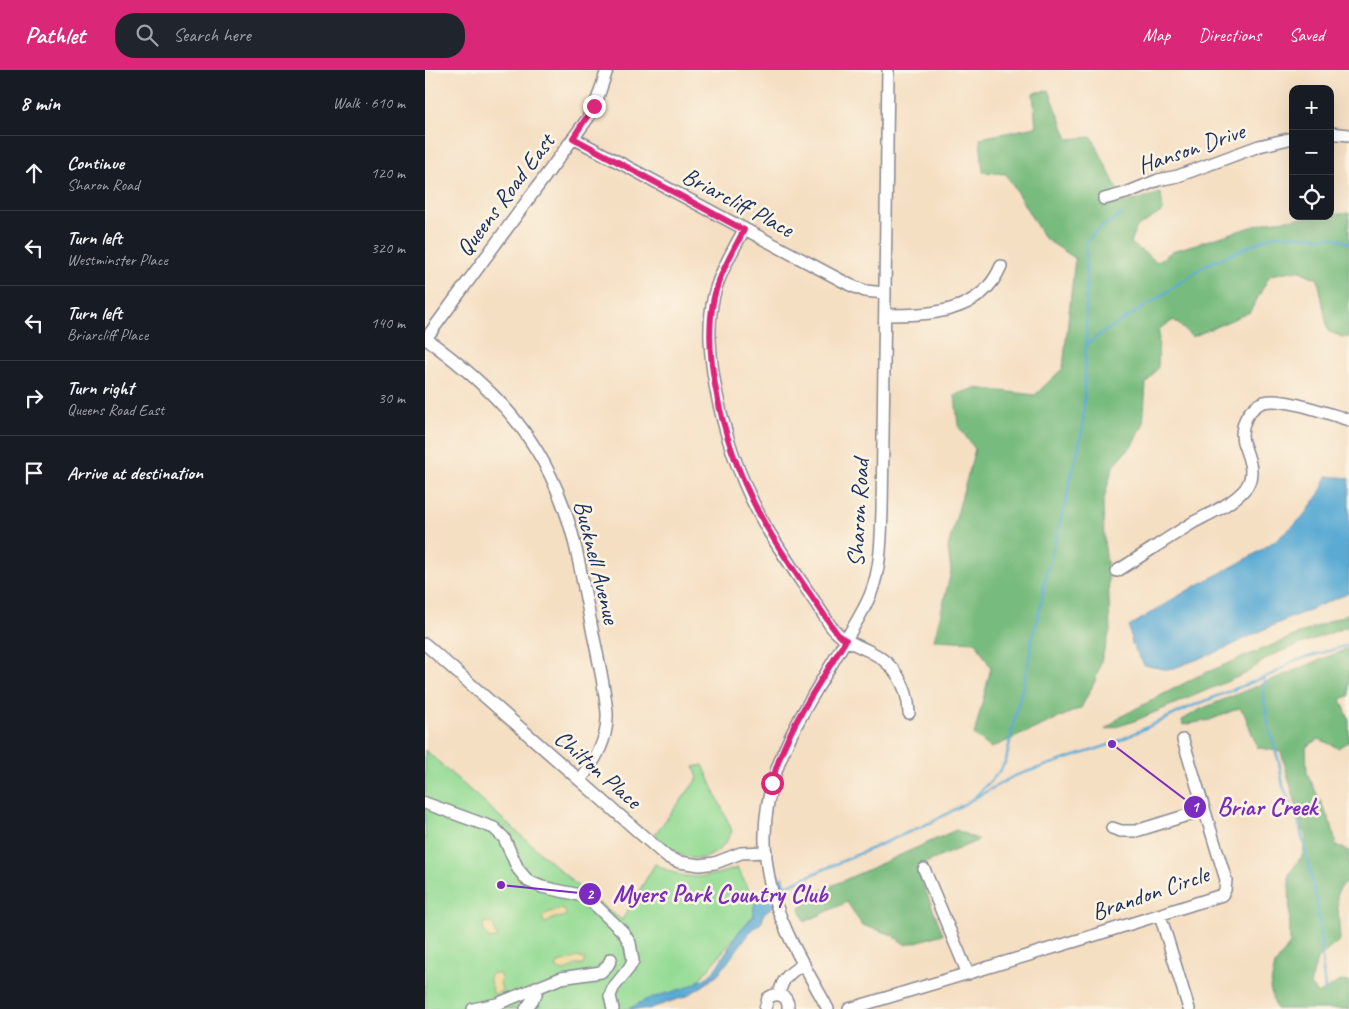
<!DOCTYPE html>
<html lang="en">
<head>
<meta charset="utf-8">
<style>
  body { margin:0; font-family:Caveat,sans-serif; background:#20242c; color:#f1f3f6 }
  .controls { position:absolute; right:15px; top:15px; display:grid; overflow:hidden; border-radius:10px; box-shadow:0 5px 20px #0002 }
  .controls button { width:45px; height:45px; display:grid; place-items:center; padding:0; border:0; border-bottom:1px solid #363941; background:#171b24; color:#f1f3f6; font:25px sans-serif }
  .stop { position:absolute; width:15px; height:15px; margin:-11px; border:4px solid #db2777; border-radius:50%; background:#fff }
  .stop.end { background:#db2777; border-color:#fff; box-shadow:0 1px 5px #0008 }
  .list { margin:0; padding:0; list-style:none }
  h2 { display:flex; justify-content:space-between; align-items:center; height:65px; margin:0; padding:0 20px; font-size:21px }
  h2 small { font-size:16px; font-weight:400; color:#9ea1a6 }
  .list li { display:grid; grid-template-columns:32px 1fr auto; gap:15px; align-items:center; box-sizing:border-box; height:75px; padding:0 20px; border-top:1px solid #363941 }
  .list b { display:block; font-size:19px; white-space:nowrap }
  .list p { margin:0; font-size:16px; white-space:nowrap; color:#9ea1a6 }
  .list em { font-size:16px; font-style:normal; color:#9ea1a6 }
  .icon { flex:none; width:28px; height:28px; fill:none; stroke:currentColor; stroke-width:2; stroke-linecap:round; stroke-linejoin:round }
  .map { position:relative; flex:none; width:924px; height:939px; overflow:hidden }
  header { display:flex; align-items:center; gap:30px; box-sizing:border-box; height:70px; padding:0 25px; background:#db2777; color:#fff }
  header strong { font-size:24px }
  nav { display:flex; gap:28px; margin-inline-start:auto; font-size:18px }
  .search { width:350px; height:45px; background:#20242c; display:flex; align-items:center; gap:12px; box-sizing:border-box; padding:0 18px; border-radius:20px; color:#9ea1a6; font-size:19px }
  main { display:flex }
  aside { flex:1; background:#171b24 }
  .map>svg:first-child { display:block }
  .green { fill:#95db95; stroke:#58857a }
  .forest { fill:#78bb7e; stroke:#4a756e }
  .sand { fill:#eeda9e; stroke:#84847e }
  .water { fill:#5aaad4; stroke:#3a6c99 }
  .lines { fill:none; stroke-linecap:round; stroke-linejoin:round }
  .stream { stroke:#5aaad4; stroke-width:2.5 }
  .minor-casing { stroke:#888790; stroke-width:14 }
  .minor { stroke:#fff; stroke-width:11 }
  .route { stroke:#db2777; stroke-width:6 }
  .labels { text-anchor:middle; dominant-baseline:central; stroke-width:5; stroke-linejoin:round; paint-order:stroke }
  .street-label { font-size:24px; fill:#1b2f5e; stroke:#fcf5e5 }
  .leader { fill:none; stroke:#7b2cbf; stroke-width:2 }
  .callout-dot { fill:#7b2cbf; stroke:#fcf5e5; stroke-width:2 }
  .mark-label { font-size:15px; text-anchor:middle; font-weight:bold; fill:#fff }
  .callout-label { font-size:25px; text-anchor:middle; font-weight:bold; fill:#7b2cbf; stroke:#fcf5e5; stroke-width:5; stroke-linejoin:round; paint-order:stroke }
</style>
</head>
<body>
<header>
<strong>Pathlet</strong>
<div class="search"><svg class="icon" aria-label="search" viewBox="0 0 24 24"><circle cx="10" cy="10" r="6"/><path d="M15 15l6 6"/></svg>Search here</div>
<nav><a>Map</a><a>Directions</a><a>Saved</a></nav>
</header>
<main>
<aside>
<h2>8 min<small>Walk · 610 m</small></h2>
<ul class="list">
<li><svg class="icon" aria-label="ahead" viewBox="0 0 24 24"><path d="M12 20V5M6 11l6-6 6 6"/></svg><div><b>Continue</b><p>Sharon Road</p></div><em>120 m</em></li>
<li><svg class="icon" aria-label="left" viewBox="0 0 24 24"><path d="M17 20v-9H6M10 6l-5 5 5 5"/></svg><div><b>Turn left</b><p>Westminster Place</p></div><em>320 m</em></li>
<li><svg class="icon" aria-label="left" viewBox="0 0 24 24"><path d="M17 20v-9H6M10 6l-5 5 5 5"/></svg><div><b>Turn left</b><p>Briarcliff Place</p></div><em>140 m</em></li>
<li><svg class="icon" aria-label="right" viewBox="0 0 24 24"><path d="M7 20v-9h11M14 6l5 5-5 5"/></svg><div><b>Turn right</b><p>Queens Road East</p></div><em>30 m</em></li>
<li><svg class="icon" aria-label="arrive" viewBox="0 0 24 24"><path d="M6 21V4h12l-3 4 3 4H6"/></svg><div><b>Arrive at destination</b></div></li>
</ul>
</aside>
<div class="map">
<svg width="924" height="939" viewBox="0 0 924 939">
  <rect width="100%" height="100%" fill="#fcf5e5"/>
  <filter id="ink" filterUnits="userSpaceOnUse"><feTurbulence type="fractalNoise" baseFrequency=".02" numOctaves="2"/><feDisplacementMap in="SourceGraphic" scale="10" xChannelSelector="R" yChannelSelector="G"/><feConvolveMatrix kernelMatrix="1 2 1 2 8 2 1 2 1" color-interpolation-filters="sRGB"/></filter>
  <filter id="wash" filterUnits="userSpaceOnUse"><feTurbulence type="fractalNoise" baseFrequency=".0096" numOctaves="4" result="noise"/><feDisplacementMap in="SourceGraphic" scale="20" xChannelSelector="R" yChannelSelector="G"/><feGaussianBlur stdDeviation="1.12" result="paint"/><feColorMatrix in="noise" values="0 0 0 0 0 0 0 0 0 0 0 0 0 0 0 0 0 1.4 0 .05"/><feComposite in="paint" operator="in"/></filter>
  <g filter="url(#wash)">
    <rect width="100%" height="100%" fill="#f5dfc3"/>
    <path class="green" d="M0,680L165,827L197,850L230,794C263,812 278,809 312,798L334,838L264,922L220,939H0Z
      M278,695L307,761C296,785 275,797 251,782C243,778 236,770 230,764L273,708L269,697Z"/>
    <path class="forest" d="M624,20L643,69L667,67L699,133L736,123L738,141L711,158L706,173L732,192L748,181L843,152L924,143V267H917L903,261L893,209L872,200L845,205L825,242L767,267L749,250L734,259L733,297L721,314L718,355L707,375L688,396L678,433L679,471L683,500L685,561L670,611L656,638L566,678L549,665L566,598L551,572L509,570L526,502L523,477L550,379L533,356L530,325L550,318L610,325L638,298L650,188L619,168L581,104L558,102L555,68L611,57L608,23Z
      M924,543V556L847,585L820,604L707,652L680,660L695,647L773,606Z
      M924,578V626L916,629L924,650V671L913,678L894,669L881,677L882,703L907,756L911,775L924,781V814H918L912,823L915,870L892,889L885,915L893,924L915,911L924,912V939H851L845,918L850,895L865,874L864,804L877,786L881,769L856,682L832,677L819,643L814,638L785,650L758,655L757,650L776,639Z
      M531,760L554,770L491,797L518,864L481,875L465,864L437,855L422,832L380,852L375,838L395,821Z"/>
    <path class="sand" d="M136,839L139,840L142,845C136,848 135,847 130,848C127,849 124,852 121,853L119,852L117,848L122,843Z
      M61,852L62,853H66L69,855L70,864H73L72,868L64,869L59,862L58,853Z
      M151,887L160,889L158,895H150C142,900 142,903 131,898L133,893L146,890Z
      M68,903L74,904L77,910L75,913L77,920L72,924L68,923L64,907Z"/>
    <path class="water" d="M902,406L924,408V523L844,557L797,580L744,600L719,595L707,574L704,557C722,545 741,533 760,522C811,493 881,467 902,406Z
      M358,806L364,825L339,843L337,852L324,863L296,901L282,913L262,926L223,939H203L223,929L263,917L284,906L291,898L315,860L329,846C329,843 328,840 329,837C330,827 350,812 358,806Z"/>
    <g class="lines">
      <path class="stream" d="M661,275L674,265L720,237L779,196L850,165L911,168L924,173
        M840,607L838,624L844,658L854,692L858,716L874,753L892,832L900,921
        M549,728L573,703L581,691L590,646L603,595L607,569L617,530L619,513L640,434L658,357L661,275V173L671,161L697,144
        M361,816L509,751L589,706L687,674L765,637L850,603L868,591L924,575"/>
    </g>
  </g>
  <g filter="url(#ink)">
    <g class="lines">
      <g class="minor-casing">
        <path id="minor" d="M905,63L924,65
          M148,68L425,215L440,221L460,223
          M679,129L701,123L733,110L753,106L834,76L868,68
          M319,160C308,180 295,202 289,225C282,255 285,285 290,315C299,364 316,413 341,457C361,490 384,522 405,555C415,569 429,574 444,581C469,593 483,615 484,643
          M460,245C504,245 556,244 576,196
          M0,268C70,319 118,368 144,453C153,481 157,510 163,538C169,573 179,608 182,643C183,669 171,690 155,710
          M0,270L163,48L172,30L182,0
          M692,501C718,485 743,468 769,452C786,443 807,434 820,419C832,404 823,387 818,372C816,364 818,354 822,346C826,340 831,334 839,332C859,327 904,344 924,350
          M0,574L242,787L254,792L275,795L290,793L316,783L341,782
          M0,733L69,758L79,768L93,799L103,811L117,817L150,824L163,828L198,862L205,873L208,891L204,898L188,918L185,926L188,939
          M687,758L696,761H711L779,740
          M499,799L543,904
          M735,845L764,939
          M354,925C357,908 365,902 379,894
          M48,939L72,934L136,908L176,902L183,895L186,889
          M101,939L111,925V917
          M340,939L343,928C353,921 364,926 363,939
          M403,939C381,898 353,855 344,808C325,713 374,651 419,573C428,557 439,541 446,523C456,497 456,469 457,441L463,0
          M424,939L664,867L797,825L800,820L801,810L758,670"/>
      </g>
      <use href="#minor" class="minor"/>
    </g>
  </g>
  <g class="lines" filter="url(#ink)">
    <path class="route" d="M169,36L148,68L319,160C307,183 293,206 288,232C283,260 285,287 290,315C298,361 314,406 336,447C356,484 382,519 406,555L414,566L421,570C394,615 359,661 347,713"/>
  </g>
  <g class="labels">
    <g class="street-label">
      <text transform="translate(766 78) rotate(-19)">Hanson Drive</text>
      <text transform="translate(80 125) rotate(-53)">Queens Road East</text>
      <text transform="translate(313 132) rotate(28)">Briarcliff Place</text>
      <text transform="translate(433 443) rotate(-87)">Sharon Road</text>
      <text transform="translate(172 492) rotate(76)">Bucknell Avenue</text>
      <text transform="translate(173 699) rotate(41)">Chilton Place</text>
      <text transform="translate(725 823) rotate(-19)">Brandon Circle</text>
    </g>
  </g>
  <path class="leader" d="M687 674L770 737M76 815L165 824"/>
  <g class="callout-dot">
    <circle cx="687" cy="674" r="5"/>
    <circle cx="76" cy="815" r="5"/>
    <circle cx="770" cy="737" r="12"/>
    <circle cx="165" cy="824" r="12"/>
  </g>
  <g class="mark-label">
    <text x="770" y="742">1</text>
    <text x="165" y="829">2</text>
  </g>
  <g class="callout-label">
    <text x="842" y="745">Briar Creek</text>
    <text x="295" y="832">Myers Park Country Club</text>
  </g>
</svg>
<div class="controls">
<button>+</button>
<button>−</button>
<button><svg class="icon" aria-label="locate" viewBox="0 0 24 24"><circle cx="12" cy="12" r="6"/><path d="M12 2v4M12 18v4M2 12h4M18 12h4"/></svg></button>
</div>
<div class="stop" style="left:347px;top:713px"></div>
<div class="stop end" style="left:169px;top:36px"></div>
</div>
</main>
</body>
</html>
